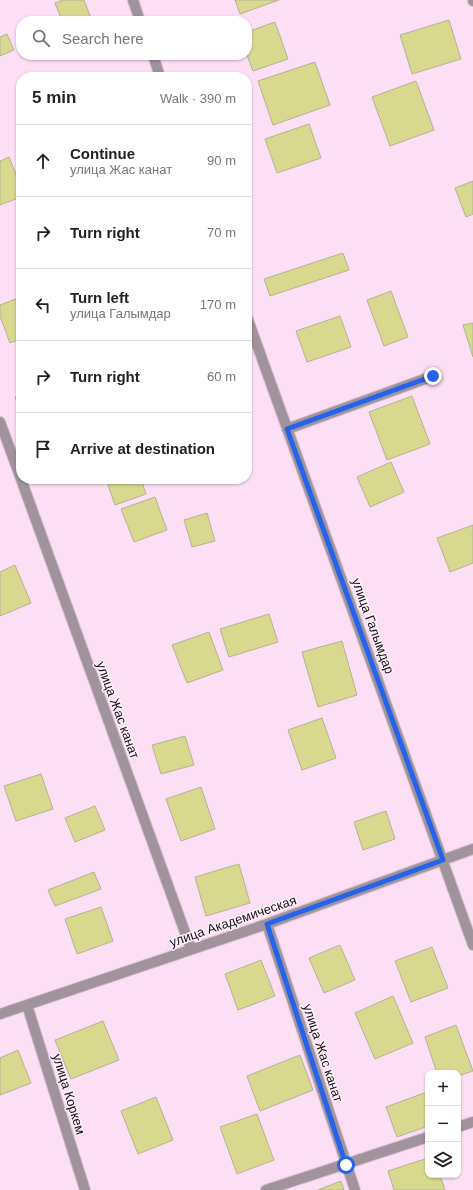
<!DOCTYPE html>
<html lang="en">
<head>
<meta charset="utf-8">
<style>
  body { margin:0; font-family:Helvetica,sans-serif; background:#f6f6f6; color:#222 }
  .controls { position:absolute; right:12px; bottom:12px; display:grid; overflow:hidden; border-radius:8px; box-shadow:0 1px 3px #0004 }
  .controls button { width:36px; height:36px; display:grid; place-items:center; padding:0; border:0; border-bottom:1px solid #e0e0e0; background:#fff; color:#222; font:20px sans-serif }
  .stop { position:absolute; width:12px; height:12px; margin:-9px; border:3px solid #2563eb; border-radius:50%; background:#fff }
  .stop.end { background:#2563eb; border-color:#fff; box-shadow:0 1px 4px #0008 }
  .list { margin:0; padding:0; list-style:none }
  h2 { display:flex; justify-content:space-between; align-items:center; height:52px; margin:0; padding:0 16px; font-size:17px }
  h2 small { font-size:13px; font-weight:400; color:#767676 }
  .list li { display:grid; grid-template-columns:26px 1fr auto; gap:12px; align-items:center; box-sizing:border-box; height:72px; padding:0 16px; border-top:1px solid #e0e0e0 }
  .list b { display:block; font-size:15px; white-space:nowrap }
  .list p { margin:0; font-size:13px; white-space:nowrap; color:#767676 }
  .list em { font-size:13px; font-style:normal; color:#767676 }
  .icon { flex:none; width:22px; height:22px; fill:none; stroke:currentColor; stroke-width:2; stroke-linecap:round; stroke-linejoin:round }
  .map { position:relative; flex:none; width:473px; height:1190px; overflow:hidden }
  .search { position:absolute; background:#fff; box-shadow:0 1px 3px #0004; left:16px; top:16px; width:236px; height:44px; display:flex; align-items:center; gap:10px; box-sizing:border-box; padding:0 14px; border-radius:16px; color:#767676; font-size:15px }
  .panel { position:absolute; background:#fff; box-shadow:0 1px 3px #0004; left:16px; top:72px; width:236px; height:412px; border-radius:16px }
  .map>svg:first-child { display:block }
  .building { fill:#d8d88e; stroke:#b3b394 }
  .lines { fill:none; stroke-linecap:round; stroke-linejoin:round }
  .service-casing { stroke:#d8bed1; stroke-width:12 }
  .minor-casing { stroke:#d8bed1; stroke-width:12 }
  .service { stroke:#a0939c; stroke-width:10 }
  .minor { stroke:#a0939c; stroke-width:10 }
  .route { stroke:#2563eb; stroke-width:5 }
  .labels { text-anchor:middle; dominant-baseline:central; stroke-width:3; stroke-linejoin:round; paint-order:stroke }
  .street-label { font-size:13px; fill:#180f16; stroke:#fef2fb }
</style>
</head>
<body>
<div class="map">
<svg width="473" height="1190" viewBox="0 0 473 1190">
  <rect width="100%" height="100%" fill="#fddff5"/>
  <path class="building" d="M63,0H84L92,21H62L55,3Z
    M235,0H279L240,14Z
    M449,20L461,59L412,74L400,35Z
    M275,22L288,59L253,71L247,55V32Z
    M7,34L14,50L0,56V37Z
    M315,62L330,105L273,125L258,81Z
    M416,81L434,130L390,146L372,97Z
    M309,124L321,158L277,173L265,139Z
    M9,157L21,187V197L0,205V161Z
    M473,181V214L466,217L455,188Z
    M343,253L349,270L270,296L264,279Z
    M391,291L408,337L384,346L367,300Z
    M21,297V339L10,343L0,316V305Z
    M340,316L351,347L307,362L296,331Z
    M473,323V357L463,325Z
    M21,395V412L15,397Z
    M412,396L430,444L387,460L369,412Z
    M391,462L404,492L370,507L357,477Z
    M106,479H141L146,494L115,505Z
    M155,497L167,530L134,542L121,509Z
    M207,513L215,541L192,547L184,520Z
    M473,525V563L450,572L437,538Z
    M15,565L31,603L0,616V572Z
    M269,614L278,642L229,657L220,629Z
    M209,632L223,670L187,683L172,645Z
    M342,641L357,695L318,707L302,652Z
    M322,718L336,758L302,770L288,730Z
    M185,736L194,765L161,774L152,745Z
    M41,774L53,809L16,821L4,786Z
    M201,787L215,829L181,841L166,799Z
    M95,806L105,830L75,842L65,818Z
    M386,811L395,839L363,850L354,822Z
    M239,864L250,903L206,916L195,877Z
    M94,872L101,889L55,906L48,890Z
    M101,907L113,941L77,954L65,919Z
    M340,945L355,980L324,993L309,958Z
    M432,947L448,988L411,1002L395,961Z
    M261,960L275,996L238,1010L225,974Z
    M393,996L413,1043L375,1059L355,1013Z
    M103,1021L119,1060L71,1079L55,1040Z
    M456,1025L473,1071L458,1076V1073H437L425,1037Z
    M18,1050L31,1083L0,1095V1058Z
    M300,1055L313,1090L260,1111L247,1076Z
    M427,1092L428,1096V1126L397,1137L386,1107Z
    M156,1097L173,1140L138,1154L121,1111Z
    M257,1114L274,1160L237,1174L220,1127Z
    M428,1158V1175H440L445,1190H394L388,1171Z
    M341,1181L344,1190H318Z"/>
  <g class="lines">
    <g class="service-casing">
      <path id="service" d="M287,429L433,376"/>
    </g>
    <g class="minor-casing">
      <path id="minor" d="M133,0L140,21
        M473,0V1
        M153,55L160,77
        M247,317L473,945
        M0,422L21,479
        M21,479L191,949
        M267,924L355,1190
        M27,1005L85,1190
        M0,1014L267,924L473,849
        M458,1127L473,1122
        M266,1190L428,1137"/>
    </g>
    <use href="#service" class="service"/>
    <use href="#minor" class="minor"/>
  </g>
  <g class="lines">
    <path class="route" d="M346,1165L267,924L443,860L287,429L433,376"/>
  </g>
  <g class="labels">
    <g class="street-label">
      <text transform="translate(373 626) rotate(70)">улица Галымдар</text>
      <text transform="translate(118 710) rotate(70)">улица Жас канат</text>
      <text transform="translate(233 921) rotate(-19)">улица Академическая</text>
      <text transform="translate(323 1053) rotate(72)">улица Жас канат</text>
      <text transform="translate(69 1094) rotate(73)">улица Коркем</text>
    </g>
  </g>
</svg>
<div class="controls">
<button>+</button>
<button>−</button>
<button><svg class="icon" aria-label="layers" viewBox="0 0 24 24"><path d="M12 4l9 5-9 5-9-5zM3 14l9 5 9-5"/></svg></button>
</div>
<div class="stop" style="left:346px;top:1165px"></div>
<div class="stop end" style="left:433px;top:376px"></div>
<div class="search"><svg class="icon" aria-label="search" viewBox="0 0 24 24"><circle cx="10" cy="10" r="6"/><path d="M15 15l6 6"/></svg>Search here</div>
<section class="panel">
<h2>5 min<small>Walk · 390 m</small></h2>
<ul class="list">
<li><svg class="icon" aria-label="ahead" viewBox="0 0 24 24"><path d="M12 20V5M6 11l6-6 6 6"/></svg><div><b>Continue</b><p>улица Жас канат</p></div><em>90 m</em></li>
<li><svg class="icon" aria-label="right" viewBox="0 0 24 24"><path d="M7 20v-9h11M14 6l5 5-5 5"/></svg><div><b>Turn right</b></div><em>70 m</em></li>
<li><svg class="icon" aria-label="left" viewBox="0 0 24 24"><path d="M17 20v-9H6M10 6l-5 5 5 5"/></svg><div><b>Turn left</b><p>улица Галымдар</p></div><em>170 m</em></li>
<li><svg class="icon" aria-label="right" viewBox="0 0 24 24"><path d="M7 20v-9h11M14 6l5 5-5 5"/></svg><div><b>Turn right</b></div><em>60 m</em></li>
<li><svg class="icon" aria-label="arrive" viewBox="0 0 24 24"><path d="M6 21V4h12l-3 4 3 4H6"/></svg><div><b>Arrive at destination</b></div></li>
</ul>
</section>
</div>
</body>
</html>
